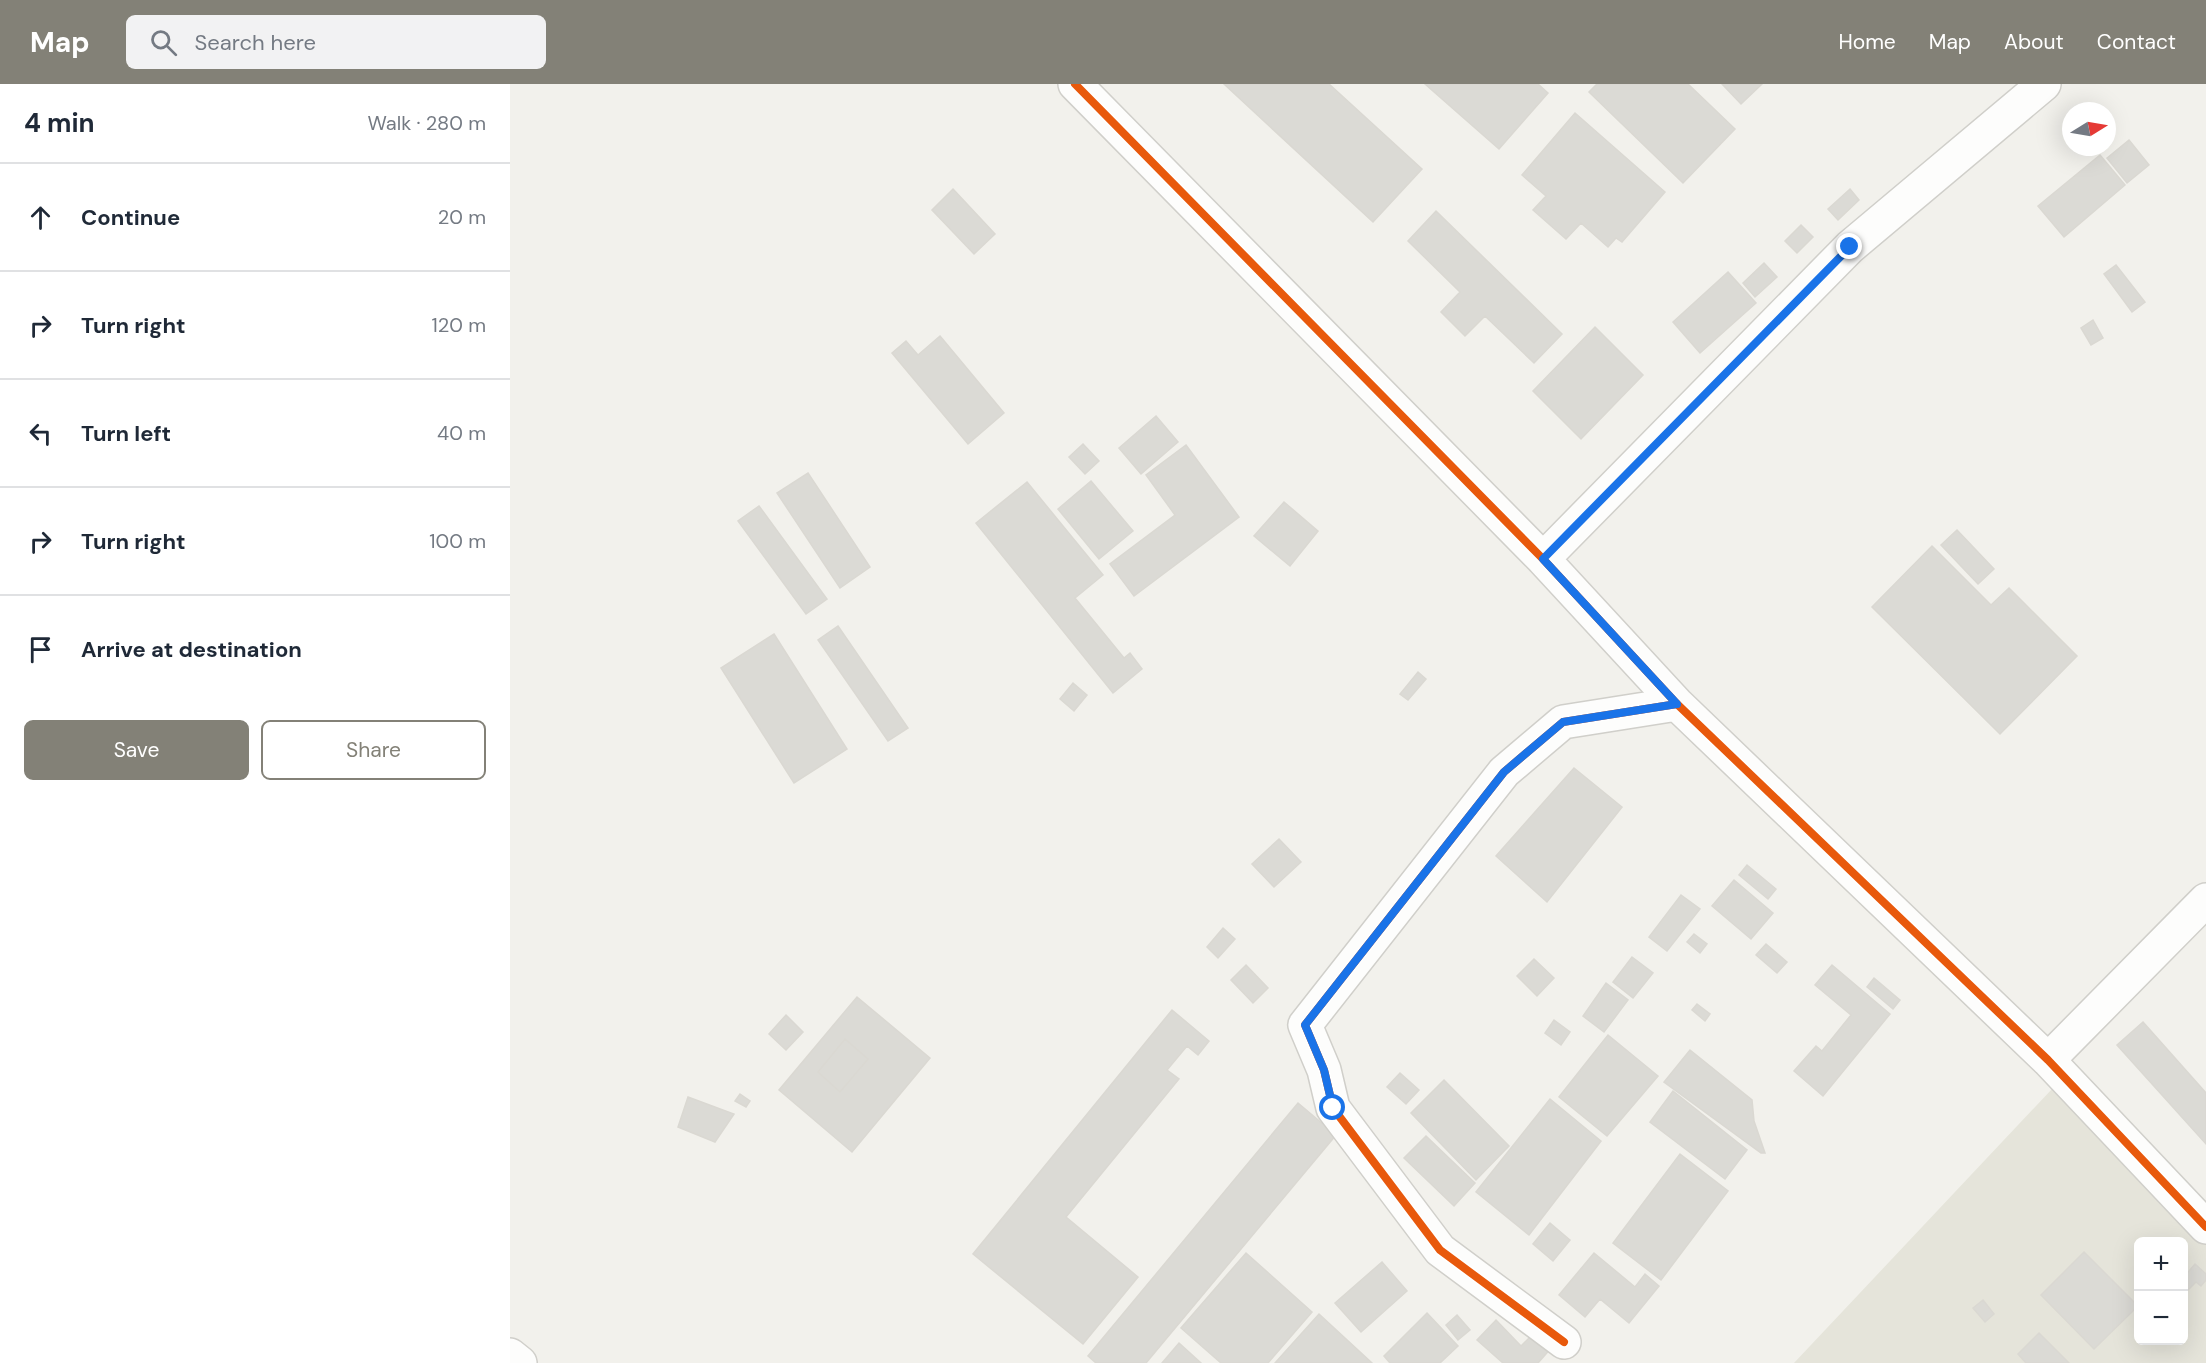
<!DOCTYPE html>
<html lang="en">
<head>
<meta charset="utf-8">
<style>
  body { margin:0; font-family:"DM Sans",sans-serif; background:#f2f2f3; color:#1f2937 }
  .controls { position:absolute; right:18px; bottom:18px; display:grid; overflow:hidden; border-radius:9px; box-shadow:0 6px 24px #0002 }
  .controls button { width:54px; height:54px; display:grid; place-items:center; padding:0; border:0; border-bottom:2px solid #e0e1e3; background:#fff; color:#1f2937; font:30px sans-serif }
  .compass { position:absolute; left:1552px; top:18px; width:54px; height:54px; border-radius:50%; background:#fff; box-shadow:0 6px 24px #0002; rotate:79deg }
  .stop { position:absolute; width:18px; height:18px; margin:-14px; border:4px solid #1a73e8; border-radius:50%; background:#fff }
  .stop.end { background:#1a73e8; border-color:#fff; box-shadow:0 2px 6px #0008 }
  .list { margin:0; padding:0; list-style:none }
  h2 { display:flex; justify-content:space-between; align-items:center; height:78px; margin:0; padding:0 24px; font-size:26px }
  h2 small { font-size:20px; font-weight:400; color:#747a83 }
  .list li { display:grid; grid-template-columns:39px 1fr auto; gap:18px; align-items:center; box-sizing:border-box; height:108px; padding:0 24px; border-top:2px solid #e0e1e3 }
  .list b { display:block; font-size:22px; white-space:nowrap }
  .list em { font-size:20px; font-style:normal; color:#747a83 }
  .actions { display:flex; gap:12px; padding:18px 24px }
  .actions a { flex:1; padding:14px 0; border:2px solid #838177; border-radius:9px; text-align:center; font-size:21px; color:#838177 }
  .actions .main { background:#838177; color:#fff }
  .icon { flex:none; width:33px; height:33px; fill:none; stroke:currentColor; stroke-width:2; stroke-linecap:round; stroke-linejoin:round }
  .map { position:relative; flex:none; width:1696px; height:1279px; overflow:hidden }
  header { display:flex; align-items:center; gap:36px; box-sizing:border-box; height:84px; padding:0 30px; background:#838177; color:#fff }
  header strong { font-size:28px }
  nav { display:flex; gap:33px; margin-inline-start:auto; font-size:21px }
  .search { width:420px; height:54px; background:#f2f2f3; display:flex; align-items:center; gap:15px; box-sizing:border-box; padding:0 21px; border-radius:9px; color:#747a83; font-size:22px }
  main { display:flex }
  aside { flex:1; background:#fff }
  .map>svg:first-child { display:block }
  .residential { fill:#e5e4da; fill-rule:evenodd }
  .building { fill:#dbdad5; stroke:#dad8d2; stroke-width:1.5; fill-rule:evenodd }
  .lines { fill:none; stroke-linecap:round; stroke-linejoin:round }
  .minor-casing { stroke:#d0cfca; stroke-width:36 }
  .minor { stroke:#fdfdfc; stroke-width:33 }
  .cycleway-casing { stroke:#fff; stroke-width:11 }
  .cycleway { stroke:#e8590c; stroke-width:8 }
  .route { stroke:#1a73e8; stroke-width:8 }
</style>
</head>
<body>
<header>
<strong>Map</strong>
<div class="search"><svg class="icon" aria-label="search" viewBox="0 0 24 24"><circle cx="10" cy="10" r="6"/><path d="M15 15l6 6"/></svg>Search here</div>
<nav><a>Home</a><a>Map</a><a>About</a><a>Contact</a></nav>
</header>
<main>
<aside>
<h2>4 min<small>Walk · 280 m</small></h2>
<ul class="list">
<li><svg class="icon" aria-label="ahead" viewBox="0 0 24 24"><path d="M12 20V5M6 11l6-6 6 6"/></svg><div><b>Continue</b></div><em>20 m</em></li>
<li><svg class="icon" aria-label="right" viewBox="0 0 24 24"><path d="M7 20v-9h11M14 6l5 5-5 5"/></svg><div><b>Turn right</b></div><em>120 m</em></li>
<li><svg class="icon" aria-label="left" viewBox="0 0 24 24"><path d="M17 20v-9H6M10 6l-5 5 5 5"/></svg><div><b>Turn left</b></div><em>40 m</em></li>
<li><svg class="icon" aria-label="right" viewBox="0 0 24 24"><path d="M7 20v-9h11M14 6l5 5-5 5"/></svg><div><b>Turn right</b></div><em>100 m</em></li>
<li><svg class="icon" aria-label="arrive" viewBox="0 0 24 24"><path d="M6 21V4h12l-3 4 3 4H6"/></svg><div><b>Arrive at destination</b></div></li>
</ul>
<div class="actions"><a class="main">Save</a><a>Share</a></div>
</aside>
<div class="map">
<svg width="1696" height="1279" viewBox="0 0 1696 1279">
  <rect width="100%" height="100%" fill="#f2f1ec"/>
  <path class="residential" d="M1558,988L1696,1129V1279H1284ZM1628,1158H1674V1256H1628Z"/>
  <path class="building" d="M714,0H819L912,85L863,138Z
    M915,0H1028L1038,9L989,65Z
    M1087,0H1178L1225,45L1173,99L1079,8Z
    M1212,0H1252L1231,20Z
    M1065,29L1155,108L1112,158L1106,154L1098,163L1071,139L1056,155L1023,126L1036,112L1012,91Z
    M1619,56L1639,81L1617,99L1597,74Z
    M1590,71L1615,101L1554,153L1528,122Z
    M443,105L485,150L464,170L422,126Z
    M1340,105L1349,116L1328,136L1318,125Z
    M926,127L1052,250L1024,279L975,232L955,252L931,228L950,208L898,157Z
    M1291,141L1303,153L1287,169L1275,157Z
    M1254,179L1267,193L1245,213L1233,199Z
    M1606,181L1635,218L1622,228L1594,190Z
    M1218,188L1246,219L1190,269L1163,238Z
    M1583,236L1593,254L1581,261L1571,244Z
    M1085,243L1133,291L1071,355L1023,307Z
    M430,252L494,329L458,360L382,269L396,257L408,271Z
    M646,332L668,358L631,390L609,364Z
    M573,360L589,377L575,390L559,373Z
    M676,361L729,433L624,512L600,480L665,431L636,391Z
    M298,389L360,483L330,504L267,409Z
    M581,397L623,447L589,475L548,425Z
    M517,398L593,491L565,514L614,574L620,569L632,585L603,609L466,439Z
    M774,418L808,447L780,482L744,452Z
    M249,422L317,515L296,530L228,437Z
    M1447,446L1484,485L1468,500L1431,461Z
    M1422,462L1481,521L1499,504L1567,572L1490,650L1362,523Z
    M328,542L398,644L378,657L308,556Z
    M264,550L337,665L284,699L211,584Z
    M908,588L916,595L898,616L890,610Z
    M563,599L577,611L564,627L550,615Z
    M1064,684L1112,723L1037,818L986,772Z
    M769,755L791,778L764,803L742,780Z
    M1237,781L1266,805L1258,815L1229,791Z
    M1224,796L1263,829L1241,855L1202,822Z
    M1171,811L1190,825L1157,867L1139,853Z
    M713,844L725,855L708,874L697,863Z
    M1184,850L1197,860L1190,869L1177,858Z
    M1256,860L1277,878L1267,889L1246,871Z
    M1122,873L1143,889L1123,914L1103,898Z
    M1024,875L1044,894L1027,912L1007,892Z
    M736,881L758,904L743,919L721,896Z
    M1322,881L1380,930L1313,1012L1284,987L1306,962L1312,967L1341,931L1305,901Z
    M1364,894L1390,916L1383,925L1357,903Z
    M1096,899L1118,916L1094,948L1073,932Z
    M347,913L420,974L342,1068L269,1006ZM335,955L358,975L330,1008L308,988Z
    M1187,920L1200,930L1195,937L1182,926Z
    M662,926L699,957L688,971L677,962L657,986L669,995L556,1133L628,1193L573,1260L463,1170Z
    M276,931L293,948L276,966L259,950Z
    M1044,936L1060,948L1051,961L1035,949Z
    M1633,938L1696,1009V1060L1607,961Z
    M1098,951L1148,992L1097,1052L1049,1013Z
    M335,955L358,975L330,1008L308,988Z
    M1180,966L1242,1016L1244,1037L1255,1069H1251L1154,998Z
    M890,989L909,1006L896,1020L877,1003Z
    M934,996L999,1062L966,1096L901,1029Z
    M1163,1007L1237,1066L1215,1095L1140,1038Z
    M230,1010L240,1017L236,1023L225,1017Z
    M178,1013L224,1030L205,1058L168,1043Z
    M1040,1015L1091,1057L1019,1151L966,1108Z
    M788,1019L826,1051L636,1279H586L578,1272Z
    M916,1052L965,1099L944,1122L894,1074Z
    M1170,1070L1218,1107L1151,1196L1103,1159Z
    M1040,1139L1060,1156L1043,1177L1023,1160Z
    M1574,1168L1628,1222L1584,1265L1531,1211Z
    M736,1169L802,1228L758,1279H711L671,1244Z
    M1084,1169L1125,1203L1135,1190L1149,1202L1119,1239L1090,1215L1075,1233L1049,1211Z
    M872,1178L897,1207L851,1248L825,1219Z
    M1685,1180L1696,1190V1196L1691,1202L1686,1198L1678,1206L1674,1202V1193Z
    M1473,1216L1484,1230L1475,1238L1463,1224Z
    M917,1229L948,1262L930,1279H880L874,1272Z
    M809,1230L862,1279H765Z
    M947,1231L960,1246L948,1256L936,1241Z
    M986,1236L1011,1262L1026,1247L1042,1263L1028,1279H993L967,1256Z
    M1529,1249L1559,1279H1516L1508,1270Z
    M669,1259L691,1279H652Z"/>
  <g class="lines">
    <g class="minor-casing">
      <path id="minor" d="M565,0L1033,475L1167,620L1538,976L1696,1143
        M1033,475L1340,163L1534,0
        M1538,976L1696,816
        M1054,1258L930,1166L823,1024L814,986L795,941L994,688L1053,638L1167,620
        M0,1271L10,1279"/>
    </g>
    <use href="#minor" class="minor"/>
    <g class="cycleway-casing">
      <path id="cycleway" d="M565,0L1033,475L1167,620L1538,976L1696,1143
        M1054,1258L930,1166L823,1024L814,986L795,941L994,688L1053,638L1167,620"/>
    </g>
    <use href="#cycleway" class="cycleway"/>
  </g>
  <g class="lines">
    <path class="route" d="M823,1024L814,986L795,941L994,688L1053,638L1167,620L1033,475L1340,163"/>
  </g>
</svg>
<div class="controls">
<button>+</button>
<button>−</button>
</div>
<svg class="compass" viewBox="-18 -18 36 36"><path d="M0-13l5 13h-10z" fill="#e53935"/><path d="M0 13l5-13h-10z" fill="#747a83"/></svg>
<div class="stop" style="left:823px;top:1024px"></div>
<div class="stop end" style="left:1340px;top:163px"></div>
</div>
</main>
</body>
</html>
